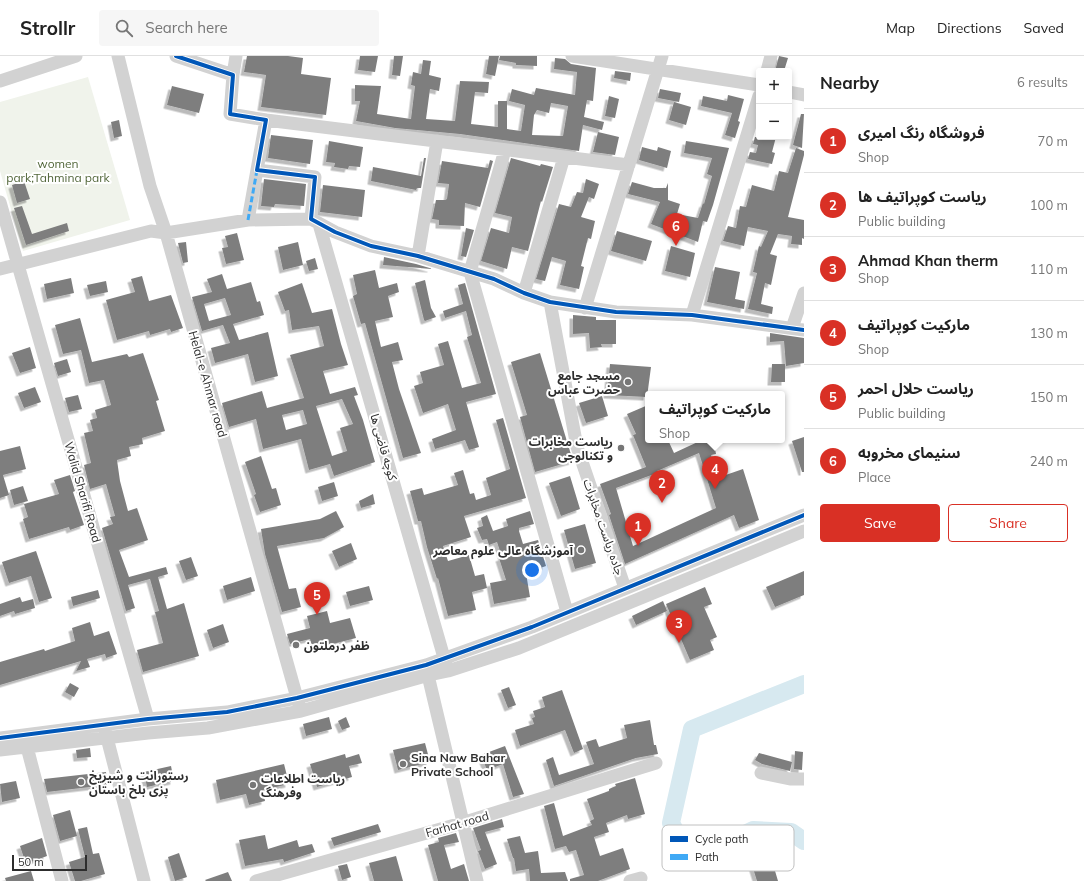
<!DOCTYPE html>
<html lang="en">
<head>
<meta charset="utf-8">
<style>
  body { margin:0; font-family:Mulish,"Noto Sans Arabic",sans-serif; background:#f6f6f6; color:#222 }
  .controls { position:absolute; right:12px; top:12px; display:grid; overflow:hidden; border-radius:4px; box-shadow:0 2px 6px #0003 }
  .controls button { width:36px; height:36px; display:grid; place-items:center; padding:0; border:0; border-bottom:1px solid #e0e0e0; background:#fff; color:#222; font:20px sans-serif }
  .scale { position:absolute; left:12px; bottom:10px; width:75px; box-sizing:border-box; padding-left:4px; border:2px solid #2d2d2d; border-top:0; font-size:11px; line-height:14px; white-space:nowrap; color:#2d2d2d; -webkit-text-stroke:3px #fff; paint-order:stroke }
  .you { position:absolute; left:532px; top:514px; width:14px; height:14px; margin:-10px; border:3px solid #fff; border-radius:50%; background:#1a73e8; box-shadow:0 0 0 6px #1a73e833 }
  .badge { display:grid; place-items:center; width:26px; height:26px; border-radius:50%; background:#d93025; color:#fff; font-size:13px; font-weight:700 }
  .pin { position:absolute; translate:-50% -33px; filter:drop-shadow(0 1px 2px #0008) }
  .pin::after { content:''; position:absolute; top:21px; width:14px; height:12px; background:inherit; clip-path:polygon(0 0,100% 0,50% 100%) }
  .popup { position:absolute; left:645px; top:335px; width:140px; height:52px; box-sizing:border-box; display:grid; place-content:center; border-radius:4px; background:#fff; filter:drop-shadow(0 1px 3px #0005); font-size:13px; white-space:nowrap; color:#767676 }
  .popup b { font-size:15px; color:#222 }
  .popup::after { content:''; position:absolute; left:50%; top:100%; margin-left:-8px; border:8px solid transparent; border-top-color:#fff }
  .list { margin:0; padding:0; list-style:none }
  h2 { display:flex; justify-content:space-between; align-items:center; height:52px; margin:0; padding:0 16px; font-size:17px }
  h2 small { font-size:13px; font-weight:400; color:#767676 }
  .list li { display:grid; grid-template-columns:26px 1fr auto; gap:12px; align-items:center; box-sizing:border-box; height:64px; padding:0 16px; border-top:1px solid #e0e0e0 }
  .list b { display:block; font-size:15px; white-space:nowrap }
  .list p { margin:0; font-size:13px; white-space:nowrap; color:#767676 }
  .list em { font-size:13px; font-style:normal; color:#767676 }
  .actions { display:flex; gap:8px; padding:12px 16px }
  .actions a { flex:1; padding:9px 0; border:1px solid #d93025; border-radius:4px; text-align:center; font-size:14px; color:#d93025 }
  .actions .main { background:#d93025; color:#fff }
  .icon { flex:none; width:22px; height:22px; fill:none; stroke:currentColor; stroke-width:2; stroke-linecap:round; stroke-linejoin:round }
  .map { position:relative; flex:none; width:804px; height:825px; overflow:hidden }
  header { display:flex; align-items:center; gap:24px; box-sizing:border-box; height:56px; padding:0 20px; background:#fff; border-bottom:1px solid #e0e0e0 }
  header strong { font-size:19px }
  nav { display:flex; gap:22px; margin-inline-start:auto; font-size:14px }
  .search { width:280px; height:36px; background:#f6f6f6; display:flex; align-items:center; gap:10px; box-sizing:border-box; padding:0 14px; border-radius:4px; color:#767676; font-size:15px }
  main { display:flex }
  aside { flex:1; background:#fff }
  .map>svg:first-child { display:block }
  .green { fill:#f0f3eb }
  .lines { fill:none; stroke-linecap:round; stroke-linejoin:round }
  .river { stroke:#d7e9f0; stroke-width:18 }
  .building { fill:#7e7e7e; fill-rule:evenodd; filter:url(#shadow) }
  .minor { stroke:#d2d2d2; stroke-width:13 }
  .quiet { stroke:#3fa9f5; stroke-width:3; stroke-dasharray:6 3; stroke-linecap:butt }
  .cycleway-casing { stroke:#fff; stroke-width:6 }
  .cycleway { stroke:#0057b8; stroke-width:4 }
  .poi-dot { fill:#767676; stroke:#fff; stroke-width:1.5 }
  .labels { text-anchor:middle; dominant-baseline:central; stroke-width:4; stroke-linejoin:round; paint-order:stroke }
  .park-label { font-size:12px; fill:#53673b; stroke:#fff }
  .poi-label { font-size:12px; font-weight:bold; fill:#2d2d2d; stroke:#fff; text-anchor:start }
  .street-label { font-size:12px; fill:#2d2d2d; stroke:#fff }
  .key { fill:#fff; stroke:#c0c0c0; stroke-width:1 }
  .key-label { font-size:11px; fill:#2d2d2d }
</style>
</head>
<body>
<header>
<strong>Strollr</strong>
<div class="search"><svg class="icon" aria-label="search" viewBox="0 0 24 24"><circle cx="10" cy="10" r="6"/><path d="M15 15l6 6"/></svg>Search here</div>
<nav><a>Map</a><a>Directions</a><a>Saved</a></nav>
</header>
<main>
<div class="map">
<svg width="804" height="825" viewBox="0 0 804 825">
  <defs>
    <filter id="shadow"><feDropShadow dx="-3.5" dy="3.5" stdDeviation="0" flood-color="#0004"/></filter>
  </defs>
  <rect width="100%" height="100%" fill="#fff"/>
  <path class="green" d="M88,21L130,164L23,195L0,115V46Z"/>
  <g class="lines">
    <path class="river" d="M804,628L692,673L671,767L691,804L753,774L791,776L804,785"/>
  </g>
  <path class="building" d="M247,0H288L303,2L301,18L331,22L326,59L261,51L266,19L244,16Z
    M360,0H378L375,16L358,14Z
    M394,0H403L400,20L392,19Z
    M489,0H499L495,20L486,18Z
    M500,0H537V10L516,9V7L499,4Z
    M779,0L788,2L784,15H775Z
    M555,2L565,3L571,8L596,12L593,45L587,44L584,61L604,66L602,74L583,69L579,95L460,78L395,72L356,65L360,45H355V29L381,30L377,58L411,63L415,30L411,29L413,16L421,18L423,4L431,5L429,19L441,22L439,35L430,33L426,63L455,65L460,25L489,26L488,37L475,36L471,68L498,71V45H507V73L521,75L525,49L509,45L512,33L534,39L536,32L575,39L577,16L554,13ZM551,47L568,50L563,80L532,79L534,59L537,54L549,57Z
    M615,15L631,17L630,25L614,22Z
    M172,30L204,38L199,57L167,49Z
    M660,33L681,37L679,46L658,42Z
    M728,39L744,43L738,65L740,66L735,82L725,79L732,57L701,50L703,40L727,45Z
    M609,40L619,43L615,62L605,60Z
    M674,46L691,51L686,69L669,64Z
    M801,58H804L802,92L793,89Z
    M119,64L122,80L114,82L111,66Z
    M598,76L619,81L615,99L593,96Z
    M271,79L313,84L310,108L268,102Z
    M755,81H776L772,96L775,97L772,108L748,103L750,96L756,97L758,89L753,88Z
    M329,85L363,91L360,111L349,110L348,113L334,111L335,107L326,106Z
    M686,85L729,92L713,149L707,166L703,165L698,186L651,168L660,146L628,138L632,126L654,132H666L668,127V144L680,148L677,158L698,162L703,147L704,148L712,120L707,118L712,102L684,97Z
    M642,91L657,95L658,91L671,95L667,112L639,104Z
    M796,92L804,95V99L788,161L804,164V183L802,182V189L791,188L792,180L778,178L770,198L777,200L771,229L765,227L761,248L773,251L772,258L748,253L757,217L753,216L759,190L761,191L768,175L748,171L744,190L723,185L728,170L736,172L740,150L746,151L752,129L774,135L779,115L788,117Z
    M424,102H426L421,132H417L416,134L371,125L373,111L421,120Z
    M511,102L540,110L541,108L553,111L542,146L541,145L528,195L512,191L507,213L481,205L491,172L509,177L512,161L495,157Z
    M490,104L493,105L480,151L465,147L464,170L439,169V164L432,163L436,144H445L447,143L449,128L438,127L442,105L488,112Z
    M264,123L306,128L304,150L275,148L274,151L261,150Z
    M586,123L599,128L594,143L589,141L581,161L595,165L591,183L588,182L581,210L584,211L579,233L560,229L566,205L552,201L545,225L536,223L559,148L571,151L577,136L583,137Z
    M24,125L30,143L17,147L12,129Z
    M323,129L365,134L362,161L320,156Z
    M22,150L32,178L67,167L69,175L26,189L14,152Z
    M466,172L474,174L466,201L461,200Z
    M617,175L652,185L646,205L611,195Z
    M237,177L244,204L226,208L222,192L228,191L225,180Z
    M186,186L188,206L183,207L178,187Z
    M298,186L303,209L283,214L278,191Z
    M671,190L695,197L690,221L665,215Z
    M384,201L416,208L433,213L383,209Z
    M315,202L318,213L309,215L306,205Z
    M715,211L740,216L735,243L745,245L744,253L707,246Z
    M375,214L379,232L397,227L399,236L388,240L393,261L375,265L381,291L398,286L403,304L392,306L399,333L421,397L403,402L365,267L361,268L353,240L357,238L353,219Z
    M222,218L227,233L251,226L257,246L260,245L264,259L233,268L239,284L268,276L278,320L255,326L248,298L215,307L211,292L230,287L223,269L202,275L192,241L212,236L207,223ZM225,242L231,259L209,265L204,248Z
    M142,220L149,245L171,239L183,272L171,276L170,273L150,279L149,275L117,284L106,244L135,236L131,223Z
    M71,222L74,237L47,243L44,228Z
    M425,224L431,252L436,261L425,265L424,264L415,227Z
    M106,225L108,236L90,240L87,229Z
    M302,227L312,257L332,253L341,288L348,309L323,315L330,338L355,331L358,339L354,340L363,364L375,406L334,420L330,408L309,414L301,383L263,393L256,363L229,371L222,347L262,335L267,352L304,342L290,299L324,290L319,270L292,274L289,254L285,255L278,236ZM342,343L353,368L340,372L347,395L332,400L316,350ZM303,354L307,368L286,374L282,359Z
    M465,227L496,338L466,346L479,391L469,394L465,384L435,393L432,383L456,374L448,348L423,357L414,330L423,327L420,316L444,309L438,288L448,285L462,332L481,327L467,281L472,279L466,255L445,262L443,255L463,248L458,229Z
    M573,259L596,261V264H616V288H601L602,291L590,292L589,277L573,278Z
    M80,262L92,306L127,298L129,301L143,297L159,344L156,345L165,375L142,382L143,388L129,391L131,400L117,404L120,425L128,455L137,452L148,484L119,494L129,521L166,511L168,518L158,521L167,553L184,547L199,600L143,616L137,594L163,587L155,556L159,555L150,523L128,529L135,552L126,555L102,472L113,468L110,461L115,460L106,428L90,433L84,409L91,407L84,377L93,375L90,364L97,362L95,354L111,349L104,324L89,327L81,294L63,298L55,269Z
    M770,277L804,282V307L786,310L784,285L770,286Z
    M30,291L36,312L20,317L12,297Z
    M540,297L573,405L535,416L520,361L527,359L511,306Z
    M67,303L71,316L58,320L54,307Z
    M610,308L651,311L647,341L607,339Z
    M772,308H785V326H771Z
    M35,331L41,346L24,352L18,337Z
    M78,339L82,353L69,356L65,342Z
    M602,340L608,360L586,367L579,347Z
    M648,349V384H668L674,397L702,384H706L708,388L714,387L716,398L711,399L717,422L743,413L759,464L739,472L734,459L625,508L609,459L611,458L600,428L646,411L633,379L636,378L627,358ZM699,397L716,452L633,490L616,432L657,417V415Z
    M503,362L526,442L464,460L471,481L443,490L448,505L469,499L475,520L484,518L487,532L472,536L476,554L448,560L438,522L437,523L427,491L421,465H418L410,435L422,432L424,439L458,429L454,417L463,414L470,438L474,437L476,444L491,439L486,422L510,413L496,364Z
    M804,381V416H802L792,385Z
    M20,390L26,413L3,419L9,439L0,442V395Z
    M261,400L272,433L276,432L281,449L260,456L254,439L256,438L245,406Z
    M70,419L75,435L73,436L84,469L70,474L69,471L29,483L23,463L28,461L24,448L59,438L54,424Z
    M570,420L580,453L561,460L549,427Z
    M334,426L338,440L322,445L318,431Z
    M23,430L28,445L14,449L10,434Z
    M373,438L375,448L361,452L359,445Z
    M336,455L344,471L324,482L277,490L289,533L296,532L301,551L282,556L265,498L261,473L320,463Z
    M530,455L534,468L519,472V475L523,488L538,484L546,510L526,517L530,541L494,548L490,527L506,524L499,502L502,501L497,486L489,489L487,483L482,484L477,472L483,470L481,462L487,459L493,475L508,470L506,463Z
    M585,468L596,507L575,513L564,474Z
    M351,487L357,503L339,511L332,495Z
    M36,495L52,542L39,546L31,520L9,527L2,506Z
    M191,501L198,520L186,524L179,505Z
    M804,515V539L775,551L766,531Z
    M251,521L255,535L227,544L223,530Z
    M369,530L373,544L350,550L346,536Z
    M705,531L712,548L704,551L717,581L710,584L714,594L690,604L666,548Z
    M98,534L100,542L73,550L71,541Z
    M20,541L22,546L33,543L35,552L15,558L14,555L0,560V548Z
    M663,545L667,555L636,569L632,560Z
    M327,555L330,567L350,562L356,582L313,593L310,583L290,588L287,578L310,572L307,560Z
    M90,566L94,580L109,575L117,598L106,602L105,598L87,603L90,611L76,615L81,605L0,629V606L44,593L45,595L75,585L72,572Z
    M223,568L229,586L213,592L207,574Z
    M70,627L79,632L74,641L65,636Z
    M509,631L516,649L508,652L501,634Z
    M562,634L583,693L574,697L565,674L520,690L515,674L534,668L532,662L535,661L533,655L545,651L542,641Z
    M329,661L332,673L306,680L303,668Z
    M346,661L350,671L342,674L338,665Z
    M650,664L654,689H656L658,698L636,702L554,730L546,704L553,701L559,719L594,708L586,686L596,683L599,691L627,682L624,669Z
    M425,687L430,706L398,714L393,694Z
    M505,690L524,738L513,741L503,708L487,714L481,699Z
    M90,692L91,701L77,702L76,694Z
    M795,695L803,696L802,714L794,713Z
    M759,697L792,706L790,715L762,708L755,704Z
    M345,698L346,702L359,698L362,707L349,710L352,721L317,731L310,708Z
    M284,708L289,728L263,734L265,745L249,749L246,738L220,744L216,724Z
    M171,710L174,725L147,731L144,716Z
    M106,716L107,729L47,736L44,723Z
    M635,722L645,758L628,763L627,759L606,767L609,776L594,781L600,800L623,792L630,813L598,825H570V823L584,819L576,794L569,796L566,790L555,793L544,750L554,747L563,780L592,769L590,765L594,763L587,743L609,735V733L616,730L615,728Z
    M16,725L20,742L2,746L0,728Z
    M70,754L77,780L60,785L53,759Z
    M502,763L504,771L485,776L497,808L485,813L478,795L481,794L473,772Z
    M378,768L381,776L334,790L331,782Z
    M87,771L93,798L99,797L105,818L81,825H75L69,806L85,801L78,773Z
    M456,777L459,786L444,789L451,813L464,808L469,825H438L428,789L439,786L438,782Z
    M265,779L268,793L297,784L299,791L312,788L315,796L284,806L283,803L245,810L239,784Z
    M520,780L525,797L538,795L541,817L565,816L568,825H530L529,813L516,815L514,802H513L507,783Z
    M42,782L47,800L26,808L20,790Z
    M179,797L187,821L175,825L168,801Z
    M396,800L403,825H374L369,807Z
    M761,806L763,811L773,808L778,825H757L752,809Z
    M347,808L351,821L342,824L338,810Z
    M31,815L34,825H6L5,822Z
    M228,816L232,825H206L205,824Z"/>
  <g class="lines">
    <path class="minor" d="M118,0L150,130L166,177L299,649
      M176,0L233,19L230,58L266,64L257,114L315,121L311,163L335,176L371,190L418,200L494,223L524,237L550,246L616,256L692,259L804,274
      M572,0L759,29
      M767,15L771,0
      M233,19L236,0
      M0,25L76,0
      M789,36L804,39
      M266,64L629,109
      M505,94L470,216L567,556
      M0,146L148,663
      M248,164L257,114
      M319,168L447,612
      M418,200L437,85
      M0,213L151,175L166,177L248,164L311,163
      M524,237L564,101
      M550,246L577,391L625,532
      M585,252L662,0
      M692,259L759,40
      M792,272L804,237
      M426,611L477,825
      M105,674L144,825
      M0,682L148,663L227,656L297,642L426,609L532,571L804,459
      M27,691L62,825
      M0,694L148,677L208,672L301,655L429,619L448,615L519,592L804,475
      M761,717L790,723H804
      M256,825L462,767L656,707
      M630,825L641,822"/>
    <path class="quiet" d="M248,164L257,114"/>
    <g class="cycleway-casing">
      <path id="cycleway" d="M176,0L233,19L230,58L266,64L257,114L315,121L311,163L335,176L371,190L418,200L494,223L524,237L550,246L616,256L692,259L804,274
        M0,682L148,663L227,656L297,642L426,609L532,571L804,459"/>
    </g>
    <use href="#cycleway" class="cycleway"/>
  </g>
  <g class="poi-dot">
    <circle cx="628" cy="326" r="4"/>
    <circle cx="621" cy="392" r="4"/>
    <circle cx="581" cy="494" r="4"/>
    <circle cx="296" cy="589" r="4"/>
    <circle cx="403" cy="708" r="4"/>
    <circle cx="81" cy="726" r="4"/>
    <circle cx="253" cy="729" r="4"/>
  </g>
  <g class="labels">
    <g class="park-label">
      <text x="58" y="107">women<tspan x="58" dy="14">park;Tahmina park</tspan></text>
    </g>
    <g class="poi-label">
      <text x="620" y="319" text-anchor="end">مسجد جامع<tspan x="620" dy="14">حضرت عباس</tspan></text>
      <text x="613" y="385" text-anchor="end">ریاست مخابرات<tspan x="613" dy="14">و تکنالوجی</tspan></text>
      <text x="573" y="494" text-anchor="end">آموزشگاه عالی علوم معاصر</text>
      <text x="304" y="589">ظفر درملتون</text>
      <text x="411" y="701">Sina Naw Bahar<tspan x="411" dy="14">Private School</tspan></text>
      <text x="89" y="719">رستورانت و شیریخ<tspan x="89" dy="14">پزی بلخ باستان</tspan></text>
      <text x="261" y="722">ریاست اطلاعات<tspan x="261" dy="14">وفرهنگ</tspan></text>
    </g>
    <g class="street-label">
      <text transform="translate(208 328) rotate(74)">Helal-e Ahmar road</text>
      <text transform="translate(384 391) rotate(74)">کوچه قاضی ها</text>
      <text transform="translate(83 436) rotate(74)">Walid Sharifi Road</text>
      <text transform="translate(604 471) rotate(71)">جاده ریاست مخابرات</text>
      <text transform="translate(457 768) rotate(-16)">Farhat road</text>
    </g>
  </g>
  <rect x="662" y="769" width="132" height="46" rx="6" class="key"/>
  <rect x="670" y="780" width="18" height="6" fill="#0057b8"/>
  <rect x="670" y="798" width="18" height="6" fill="#3fa9f5"/>
  <g class="key-label">
    <text x="695" y="787">Cycle path</text>
    <text x="695" y="805">Path</text>
  </g>
</svg>
<div class="controls">
<button>+</button>
<button>−</button>
</div>
<div class="scale">50 m</div>
<div class="you"></div>
<div class="pin badge" style="left:638px;top:490px">1</div>
<div class="pin badge" style="left:662px;top:447px">2</div>
<div class="pin badge" style="left:679px;top:587px">3</div>
<div class="pin badge" style="left:715px;top:433px">4</div>
<div class="popup"><b>مارکیت کوپراتیف</b>Shop</div>
<div class="pin badge" style="left:317px;top:559px">5</div>
<div class="pin badge" style="left:676px;top:190px">6</div>
</div>
<aside>
<h2>Nearby<small>6 results</small></h2>
<ul class="list">
<li><span class="badge">1</span><div><b>فروشگاه رنگ امیری</b><p>Shop</p></div><em>70 m</em></li>
<li><span class="badge">2</span><div><b>ریاست کوپراتیف ها</b><p>Public building</p></div><em>100 m</em></li>
<li><span class="badge">3</span><div><b>Ahmad Khan therm</b><p>Shop</p></div><em>110 m</em></li>
<li><span class="badge">4</span><div><b>مارکیت کوپراتیف</b><p>Shop</p></div><em>130 m</em></li>
<li><span class="badge">5</span><div><b>ریاست حلال احمر</b><p>Public building</p></div><em>150 m</em></li>
<li><span class="badge">6</span><div><b>سنیمای مخروبه</b><p>Place</p></div><em>240 m</em></li>
</ul>
<div class="actions"><a class="main">Save</a><a>Share</a></div>
</aside>
</main>
</body>
</html>
